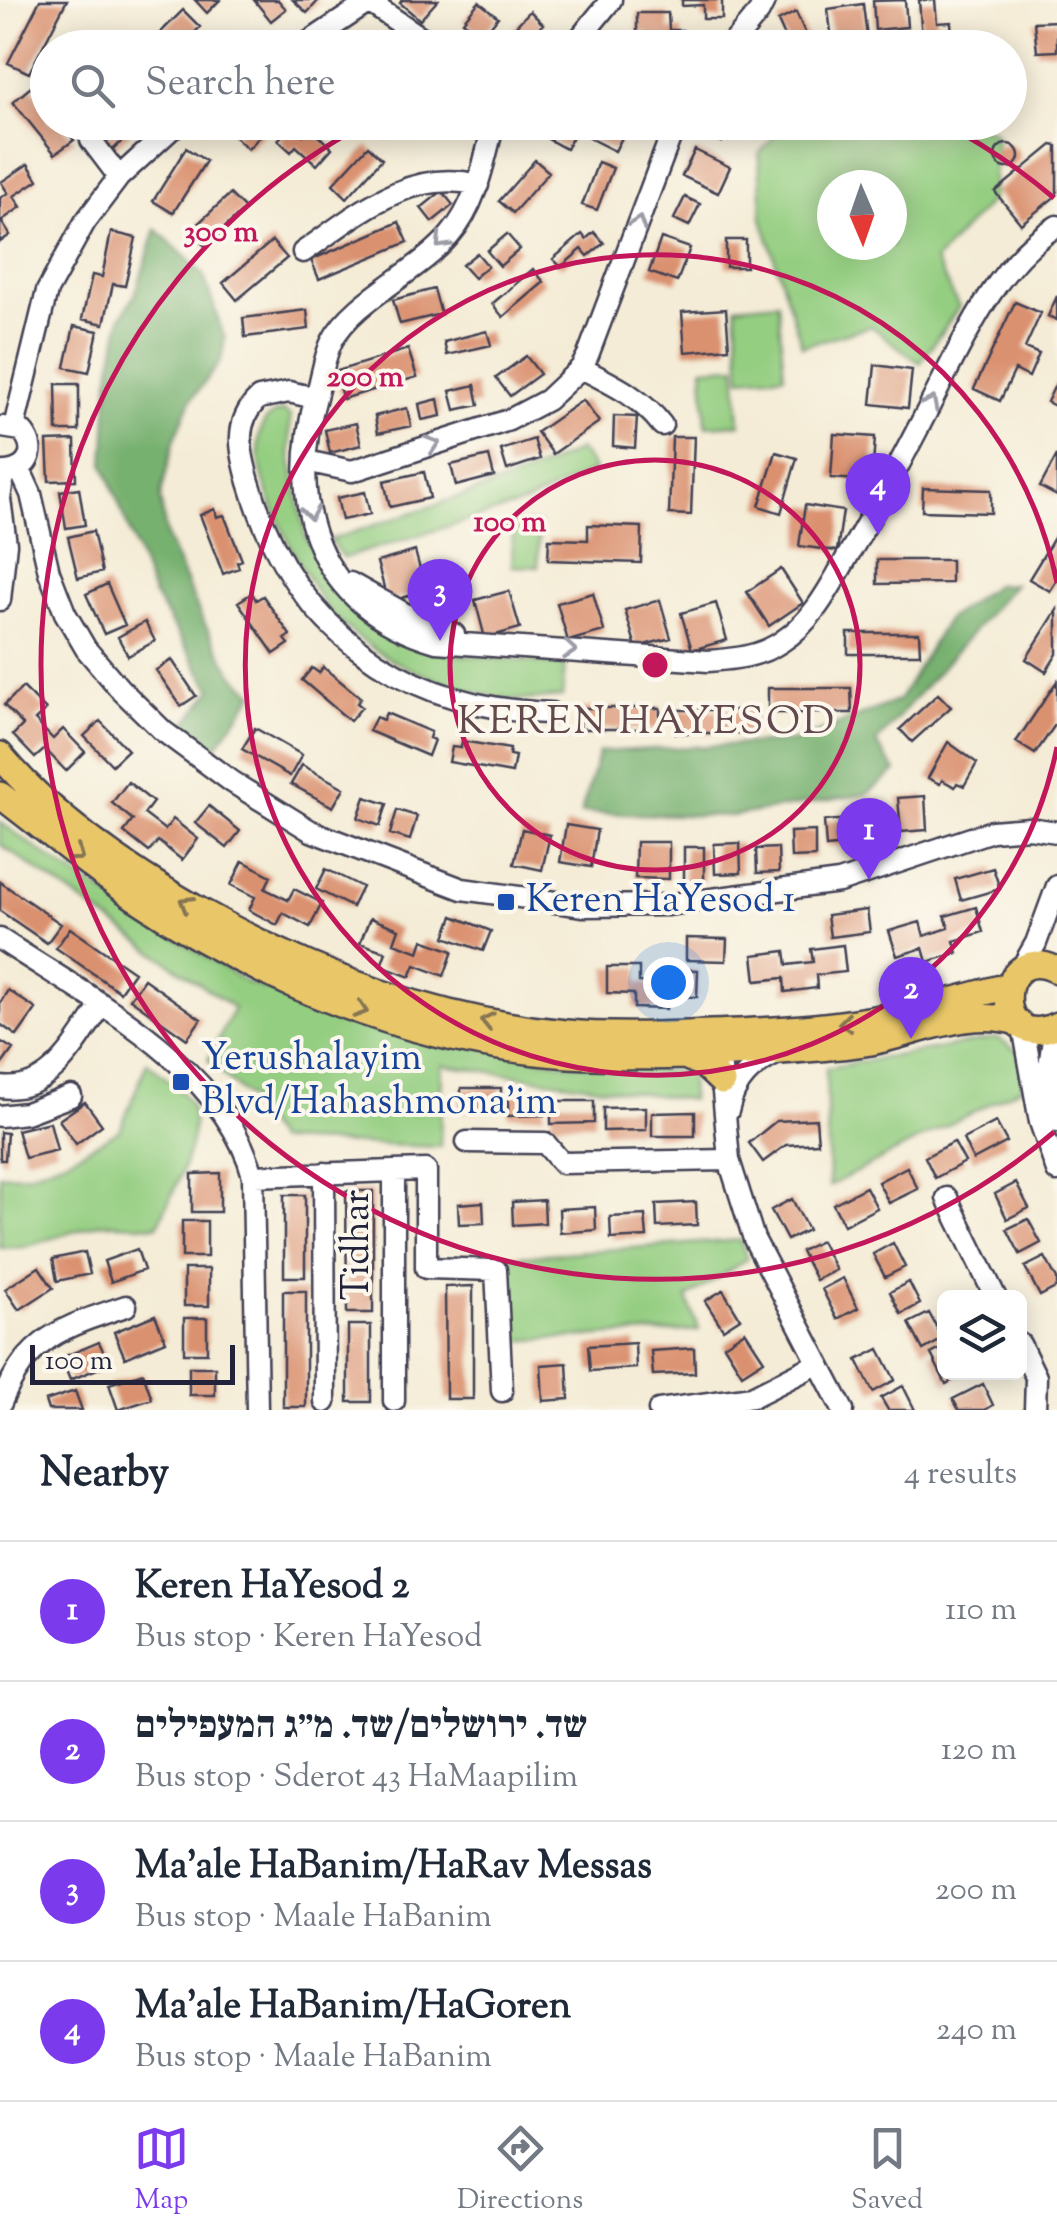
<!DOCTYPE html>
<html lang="en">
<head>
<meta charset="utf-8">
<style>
  body { margin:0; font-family:"Sorts Mill Goudy","Frank Ruhl Libre",serif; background:#f2f2f3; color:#1f2937 }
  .controls { position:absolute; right:30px; bottom:30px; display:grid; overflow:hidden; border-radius:15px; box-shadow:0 5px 25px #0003 }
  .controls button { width:90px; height:90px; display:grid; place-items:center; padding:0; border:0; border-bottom:2px solid #e0e1e3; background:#fff; color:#1f2937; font:50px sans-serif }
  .compass { position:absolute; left:817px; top:170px; width:90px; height:90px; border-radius:50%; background:#fff; box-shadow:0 5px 25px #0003; rotate:178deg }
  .scale { position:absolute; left:30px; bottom:25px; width:205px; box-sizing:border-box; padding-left:10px; border:5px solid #22223b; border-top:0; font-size:28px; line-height:35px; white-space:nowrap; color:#22223b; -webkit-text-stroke:8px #fbf7ec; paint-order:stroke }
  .you { position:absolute; left:668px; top:982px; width:35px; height:35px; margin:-25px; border:8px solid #fff; border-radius:50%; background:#1a73e8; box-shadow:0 0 0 15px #1a73e833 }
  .badge { display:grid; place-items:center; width:65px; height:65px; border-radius:50%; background:#7c3aed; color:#fff; font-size:32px; font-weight:700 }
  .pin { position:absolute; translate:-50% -82px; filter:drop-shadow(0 2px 5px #0008) }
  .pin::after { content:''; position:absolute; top:52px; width:35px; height:30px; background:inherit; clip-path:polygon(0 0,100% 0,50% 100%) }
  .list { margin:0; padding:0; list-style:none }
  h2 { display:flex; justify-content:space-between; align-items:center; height:130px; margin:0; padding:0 40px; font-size:42px }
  h2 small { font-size:32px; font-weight:400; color:#747a83 }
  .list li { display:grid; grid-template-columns:65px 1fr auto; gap:30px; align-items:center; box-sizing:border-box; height:140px; padding:0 40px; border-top:2px solid #e0e1e3 }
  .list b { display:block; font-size:38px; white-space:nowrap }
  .list p { margin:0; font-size:32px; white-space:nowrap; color:#747a83 }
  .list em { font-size:32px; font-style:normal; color:#747a83 }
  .icon { flex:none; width:55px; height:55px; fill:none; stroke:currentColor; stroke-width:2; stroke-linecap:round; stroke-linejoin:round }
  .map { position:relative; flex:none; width:1057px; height:1410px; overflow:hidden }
  .search { position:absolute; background:#fff; box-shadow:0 5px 25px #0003; left:30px; right:30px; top:30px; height:110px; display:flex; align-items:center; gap:25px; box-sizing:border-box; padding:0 35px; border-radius:55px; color:#747a83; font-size:38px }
  .sheet { height:690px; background:#fff }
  nav { display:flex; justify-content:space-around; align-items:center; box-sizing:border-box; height:140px; border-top:2px solid #e0e1e3; background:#fff; font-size:28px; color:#747a83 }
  nav a { display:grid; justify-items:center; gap:5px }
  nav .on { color:#7c3aed }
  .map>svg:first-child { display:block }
  .green { fill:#94ce81; stroke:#5b785e; stroke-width:2.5; fill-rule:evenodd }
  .forest { fill:#77b16f; stroke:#4c6a55; stroke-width:2.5 }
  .building { fill:#da916f }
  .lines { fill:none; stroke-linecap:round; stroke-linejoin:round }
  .minor-casing { stroke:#424052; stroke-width:25 }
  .major-casing { stroke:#424052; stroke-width:30 }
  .minor { stroke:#fff; stroke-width:20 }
  .major { stroke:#e9c769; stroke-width:25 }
  .oneway { stroke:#9c9ca7 }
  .oneway2 { stroke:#867452 }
  .ring { fill:none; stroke:#c2185b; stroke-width:5 }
  .transit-dot { fill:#1a4fb4; stroke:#fbf7ec; stroke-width:4 }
  .labels { text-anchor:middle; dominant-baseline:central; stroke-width:8; stroke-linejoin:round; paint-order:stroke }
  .transit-label { font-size:38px; fill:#164399; stroke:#fbf7ec; text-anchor:start }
  .street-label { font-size:38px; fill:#22223b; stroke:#fbf7ec }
  .neighbourhood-label { font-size:40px; letter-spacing:2.5px; fill:#62494d; stroke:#fbf7ec }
  .centre { fill:#c2185b; stroke:#fbf7ec; stroke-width:5 }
  .ring-label { font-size:30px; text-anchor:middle; font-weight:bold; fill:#c2185b; stroke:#fbf7ec; stroke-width:8; stroke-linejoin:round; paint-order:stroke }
</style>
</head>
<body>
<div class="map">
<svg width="1057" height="1410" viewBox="0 0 1057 1410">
  <rect width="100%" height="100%" fill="#fbf7ec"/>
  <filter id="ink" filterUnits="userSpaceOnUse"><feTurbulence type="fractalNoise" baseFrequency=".01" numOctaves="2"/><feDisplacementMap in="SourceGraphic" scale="20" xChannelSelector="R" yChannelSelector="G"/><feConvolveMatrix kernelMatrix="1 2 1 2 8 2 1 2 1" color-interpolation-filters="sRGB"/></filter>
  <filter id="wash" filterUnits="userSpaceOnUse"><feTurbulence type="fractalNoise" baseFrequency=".0048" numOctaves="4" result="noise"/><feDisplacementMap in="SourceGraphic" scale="40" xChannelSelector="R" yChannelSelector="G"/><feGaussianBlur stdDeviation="2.25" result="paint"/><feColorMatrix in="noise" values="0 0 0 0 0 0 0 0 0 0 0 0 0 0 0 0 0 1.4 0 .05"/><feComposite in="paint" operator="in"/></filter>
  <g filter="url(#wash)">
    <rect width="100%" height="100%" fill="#f4ecd6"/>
    <path class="green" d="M786,123H976L996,134L992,199L935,261L959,307L920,363L871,326L802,346L762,218L759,154ZM832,185H892V245H832Z
      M778,302L784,375L741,378L736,306Z
      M736,366L740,424L706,426L703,368Z
      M283,411L290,416V452L305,535L319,565L373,622L401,640L450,654L565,665L562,697C545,698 524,702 508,699C470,693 402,670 371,647C356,636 336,621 325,606C304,574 216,425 283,411Z
      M580,450L595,470L526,503L343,558L330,540L519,477Z
      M513,523L539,524L538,567L512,566Z
      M0,822L61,866L248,983L385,1029L564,1063L690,1073L691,1100L442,1065L440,1147L276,1141L249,1099L208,1060L234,1008L0,844Z
      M997,1038L1025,1056L1022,1087L829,1186L826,1068Z
      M147,1062C160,1074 185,1091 191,1107C202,1136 171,1198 157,1226L101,1223L24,1247L0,1248V1175L28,1174L70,1158L120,1130Z
      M740,1240L747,1259L687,1298L699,1330L513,1341L508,1257Z"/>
    <path class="forest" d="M156,229L203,274L225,339L221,361L191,400L174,441L160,498L167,538L202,619L232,673L254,694L214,750L186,723L212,690L153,594L104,464L109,380L121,317L135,295Z
      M1014,584L876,743L896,771L867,794L732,816L581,813L599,752L798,741L899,700L947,619L995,585Z"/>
    <g id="blocks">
      <path class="building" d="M40,0H67L29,73L8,63Z
        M195,0H220L207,13Z
        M254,0H278L286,9L271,21Z
        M293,0H319L307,13Z
        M402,0H438L420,20L400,3Z
        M682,0H722V19H703V5L682,6Z
        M905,0L907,27L875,30L873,1Z
        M919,0H935L937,23L951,22L952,36L922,38Z
        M479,2L498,17L483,36L463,21Z
        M863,4L867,37L832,41L828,9Z
        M183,10L200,27L180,48H169L157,36Z
        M530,11L543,24L525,43L512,30Z
        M796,12L811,46L809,48H790L778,21Z
        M637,13H668L669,30H682V48H649V33H637Z
        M1057,21V51L1037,52L1034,22Z
        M31,87L48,107V122H60L74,140L55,154L13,102Z
        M115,122H128L134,129L110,153L98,140Z
        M246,122H273L248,149L234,136Z
        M369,122H394L383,135Z
        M439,122L449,129L441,137L432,130Z
        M558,122H581L566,149L548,139Z
        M596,122H630L615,151L589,138Z
        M700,122H731L722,142L696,130Z
        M292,125L303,135L309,127L332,148L317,165L296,146L291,152L278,140Z
        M995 156a12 12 0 1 1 24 0a12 12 0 1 1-24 0Z
        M1052,145L1057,146V195L1021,224L995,192Z
        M368,146L382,159L347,198L333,184Z
        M186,148L206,161L173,213L153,201Z
        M695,150L730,167L718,193L682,176Z
        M535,160L549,172L513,213L499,201Z
        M598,162L613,168L597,210L582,205Z
        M28,164L38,180L14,196L21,207L1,221L10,235L0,242V198L8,193L1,182Z
        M442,191L453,205L432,222L421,208Z
        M230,194L245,209L205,246L190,231Z
        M685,197L700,204L689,226L674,219Z
        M399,222L408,242L319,279L311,260Z
        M111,232L136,238L125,286L113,284L104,324L82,319L92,275L102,277Z
        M594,232L604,243L588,256L582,249L561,267L553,259L582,234L586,239Z
        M507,234L520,249L500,266L487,251Z
        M661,238L690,248L677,282L649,272Z
        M726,240H746V267H726Z
        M272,241L287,258L237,300L223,283Z
        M477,253L488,266L474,278L462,265Z
        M533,269L544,282L503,317L492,304Z
        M434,289L441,314L400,324L393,300Z
        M1057,296V320L1048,316Z
        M1015,302L1041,313L1025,348L1039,354L1029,377L1015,370L1000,401L974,389Z
        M726,309L729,348L685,352L682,312Z
        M307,310L309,329L245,337L243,318Z
        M74,326L98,331L89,372L65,367Z
        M487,331L491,345L447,355L444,342Z
        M408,349L417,377L343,399L334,372Z
        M526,356L540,374L510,396L496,378Z
        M875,365L912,370L908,408L871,404Z
        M1057,381V407L1047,402Z
        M56,384H79V431H57Z
        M475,385L479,405L455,410L450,391Z
        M438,399L441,416L422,420L419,404Z
        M583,400L599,422L553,454L537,432Z
        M407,408L411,426L378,433L375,416Z
        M614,416L637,417L635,448L613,446Z
        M356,423L361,445L330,453L325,430Z
        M834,434L875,437L872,481L831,478Z
        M672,437H694L691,515L669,514Z
        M534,439L540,459L507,470L501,450Z
        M75,440L76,480L49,481L47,441Z
        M776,452L797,458L781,513L759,506Z
        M1057,455V496L1040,487Z
        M489,456L494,476L456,486L451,465Z
        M424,472L430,498L390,507L384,481Z
        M79,488L85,525L66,528L60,491Z
        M923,488L991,490V513L922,511Z
        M365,492L370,514L342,520L337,498Z
        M805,505L843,511L837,551L799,546Z
        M215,509L217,517L224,515L242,560L237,562L239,568L223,574L200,515Z
        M588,525L642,527L641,563L548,560L549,539L588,540Z
        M93,531L102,572L78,578L68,537Z
        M1057,533V580L1050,591L1029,579Z
        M415,551L426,591L388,602L377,562Z
        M877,560H951V583L877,584Z
        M781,569L803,603L769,626L747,592Z
        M107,584L125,625L104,634L86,594Z
        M509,591L520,628L485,638L475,600Z
        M252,593L256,600L263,596L290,635L285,639L289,644L274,654L238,602Z
        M593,593L604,631L568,641L557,603Z
        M660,600L671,638L636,647L625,610Z
        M716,603L727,640L692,650L681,613Z
        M1057,610V654L1046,672L1026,659Z
        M145,622L155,641L128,656L118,637Z
        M848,633H919L920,654H848Z
        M172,660L196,696L181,706L156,670Z
        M323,667L361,698L357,703L362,707L350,721L302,680L312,668L319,673Z
        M1057,681V722L1035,754L1016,742Z
        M23,687L46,710L35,720L53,739L63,729L85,752L66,771L45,749L35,758L13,735L23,725L4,705Z
        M768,688H851L852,713H768Z
        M938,694L951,707L912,742L900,729Z
        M580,708H660V729H580Z
        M676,710H755V733H676Z
        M386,713L431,732L429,738L434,740L428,756L369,731L376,717L383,720Z
        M100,721L128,750L112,765L84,736Z
        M255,728L302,755L290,776L242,749Z
        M462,741L510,749L509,755L515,756L512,773L449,762L452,747L461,748Z
        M948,742L977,763L964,786L957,783L955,787L942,780L940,784L928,778Z
        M302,765L344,788L333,807L291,784Z
        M128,782L153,802L144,814L165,830L173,819L198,839L182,860L158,841L149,852L124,832L133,820L112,803Z
        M925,796L927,830L901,832L898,798Z
        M365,797L387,804L380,826L358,818Z
        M885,805L887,833L864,835L862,806Z
        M209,806L240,831L227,848L195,823Z
        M397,810L417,816L410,840L390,834Z
        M851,819L853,844L826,847L824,821Z
        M566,825L597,830L591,867L560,862Z
        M522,829L550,835L542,870L514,864Z
        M815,831V857L791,858L790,832Z
        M636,842H669V879L635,878Z
        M740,843L741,873L715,874L714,844Z
        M684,847H704V881L684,882Z
        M778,848L779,872L757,873L756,849Z
        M243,861L271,876L265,889L288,900L294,889L322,903L310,927L283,913L277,925L249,910L255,897L231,885Z
        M993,868L1000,889L961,900L955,879Z
        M326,869L362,887L352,907L316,889Z
        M0,882L61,924L47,943L0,911Z
        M976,907L983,932L954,941L958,953L927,962L923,948L897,956L889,931L920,922L924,936L949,928L945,916Z
        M867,910L870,932L830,937L827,915Z
        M453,916L491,931L483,951L445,937Z
        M370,918L399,929L394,943L419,952L423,940L453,951L444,976L415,965L410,977L381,966L386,952L360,943Z
        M70,928L134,972L120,992L56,948Z
        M686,938L727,939L726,961L686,960Z
        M843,945L846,972L816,975L817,988L785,992L784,978L756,981L753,955L785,951L787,965L813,962L811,949Z
        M607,967H639V982L665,983L666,969L698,970L697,997L666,996V1009L634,1008V994L607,993Z
        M144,979L201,1019L187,1039L130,999Z
        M8,990L36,1009L17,1036L0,1024V1003Z
        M0,1041L13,1049L0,1067Z
        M461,1088H501V1111H461Z
        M544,1093V1115L508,1116V1094Z
        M551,1101H594V1123L551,1124Z
        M85,1102L102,1125L76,1144L59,1120Z
        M646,1107V1130L603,1131V1108Z
        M695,1112V1136H652V1113Z
        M816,1119L818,1143L786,1145L763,1162L749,1143L776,1121Z
        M50,1122L57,1150L25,1158L17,1130Z
        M996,1122L1007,1142L973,1160L963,1139Z
        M0,1132L7,1133L5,1160H0Z
        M954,1142L965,1162L935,1178L925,1157Z
        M907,1167L918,1189L889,1203L878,1182Z
        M220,1173V1212H192V1174Z
        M1016,1183L1029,1208L1007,1219L995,1194Z
        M866,1187L877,1208L844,1225L833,1204Z
        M346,1191H373V1313H347Z
        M284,1195H305V1277H284Z
        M792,1199L808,1230L787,1240L771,1210Z
        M544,1200L545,1223L513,1225L512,1202Z
        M483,1202L484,1223L459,1224L458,1204Z
        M696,1202L697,1225L657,1227L656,1204Z
        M595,1207L596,1230L560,1233L559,1209Z
        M645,1215L647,1237L611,1239L610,1217Z
        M1028,1219L1041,1243L1020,1254L1007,1229Z
        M182,1221H207V1257H182Z
        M821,1241L836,1270L816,1280L801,1251Z
        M893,1243L905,1267L885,1277L873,1254Z
        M137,1249L144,1270L111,1282L104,1261Z
        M85,1252L90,1274L57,1281L53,1259Z
        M1045,1257L1057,1279V1287L1040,1296L1025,1267Z
        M39,1267L53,1288L19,1310L5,1289Z
        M184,1269H209V1306H184Z
        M843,1278L858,1308L837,1319L822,1289Z
        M909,1282L920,1304L901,1314L890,1292Z
        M473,1286V1399H446L445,1287Z
        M723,1290L740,1318L723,1329L705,1301Z
        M283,1291H306V1407H283Z
        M929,1313L943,1339L923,1350L909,1323Z
        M155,1315L166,1341L125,1358L114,1332Z
        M184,1318H207V1353H184Z
        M348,1325H371V1402H348Z
        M745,1331L764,1360L742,1374L724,1345Z
        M99,1342L109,1364L70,1380L61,1358Z
        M635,1343L636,1368L590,1371L588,1346Z
        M944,1347V1372H968L946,1384L931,1354Z
        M694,1348L695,1373L653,1375L651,1351Z
        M879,1349L895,1380L873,1392L857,1360Z
        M567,1363L569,1399L543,1401L541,1365Z
        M189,1367H215V1395H189Z
        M143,1373L152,1399L118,1410L109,1384Z
        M983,1384L993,1405L985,1410H959L953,1399Z
        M903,1386L915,1410H888L881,1398Z
        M75,1391L82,1410H48L45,1401Z"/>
    </g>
  </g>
  <g filter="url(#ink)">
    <use href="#blocks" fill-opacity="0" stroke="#424052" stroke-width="2.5"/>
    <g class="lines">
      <g class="minor-casing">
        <path id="minor" d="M370,3L437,48
          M300,48L372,0
          M563,48L580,38L611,0
          M729,48L759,12L765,0
          M88,122L91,140L119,177
          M494,122C484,161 477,204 450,235C419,272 352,301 332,341C324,357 322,376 317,393C285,504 316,607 436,642L708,661C734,659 759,657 781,642C814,621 831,585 850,552C878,506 902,459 927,411C959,349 995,263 1057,226
          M303,252C355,216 409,167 478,185
          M581,368C612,384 641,397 662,425
          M315,398L289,392L259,398C233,422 240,451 249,482C292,628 401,708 551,713
          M2,427L21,430C38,447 31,469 7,472
          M14,427L47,291L85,222L119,177L179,122
          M306,461L352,471L509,420L547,400L581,368L588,355L676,122
          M20,470L31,494L49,572L65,613L86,649L120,689L163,731L232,782L311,831L462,889L584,906L666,905L839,882L992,831L1029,828L1057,832
          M350,583L409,616L454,634
          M0,600L6,544L0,499L4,472
          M0,939C89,998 224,1066 253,1176L257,1410
          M1020,971L1036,943L1057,886
          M1023,1026L1040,1122L1057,1171
          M1055,1027L1049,1066L1057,1121
          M721,1069L729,1160L754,1239L843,1410
          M0,1087C51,1094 76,1042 101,1006
          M728,1111C735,1080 751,1066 778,1053
          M0,1116L26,1113L71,1096
          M467,1142L545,1143L562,1163L729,1160
          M394,1171L426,1170V1268L496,1270L502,1391
          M324,1173L325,1402
          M253,1176L394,1171V1401
          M947,1198L996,1298
          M1020,1344L1036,1377L1035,1410
          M0,1405C27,1338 62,1327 126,1306
          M659,1410L752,1397L817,1364"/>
      </g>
      <g class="major-casing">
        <path id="major" d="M0,755C54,820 129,871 202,912C315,976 436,1021 566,1033C614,1037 662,1035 710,1033C760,1031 811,1029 861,1021C911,1014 959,998 1009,986
          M0,795C44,828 86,864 133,896C260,982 414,1045 569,1055C639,1059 710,1056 781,1051C811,1049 841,1047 871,1042C917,1033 974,1006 1019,1023
          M1057,970C993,938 991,1057 1057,1025
          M685,1056L704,1065L722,1082"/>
      </g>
      <use href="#minor" class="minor"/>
      <use href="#major" class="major"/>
    </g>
    <defs><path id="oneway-chevron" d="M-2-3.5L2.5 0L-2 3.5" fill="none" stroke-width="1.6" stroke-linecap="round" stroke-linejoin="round" transform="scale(2.5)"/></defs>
    <g class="oneway">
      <use href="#oneway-chevron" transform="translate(638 223) rotate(-71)"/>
      <use href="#oneway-chevron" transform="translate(442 242) rotate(134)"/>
      <use href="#oneway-chevron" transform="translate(931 403) rotate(-63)"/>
      <use href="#oneway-chevron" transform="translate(433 444) rotate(-18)"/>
      <use href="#oneway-chevron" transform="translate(310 513) rotate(82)"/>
      <use href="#oneway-chevron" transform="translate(570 650) rotate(5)"/>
    </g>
    <g class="oneway2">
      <use href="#oneway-chevron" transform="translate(77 855) rotate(36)"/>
      <use href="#oneway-chevron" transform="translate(186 903) rotate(-149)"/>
      <use href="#oneway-chevron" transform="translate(361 1010) rotate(18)"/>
      <use href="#oneway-chevron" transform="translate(487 1021) rotate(-168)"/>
      <use href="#oneway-chevron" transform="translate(845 1023) rotate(173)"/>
    </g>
  </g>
  <g class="ring">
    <circle cx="655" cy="665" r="205"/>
    <path d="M1057 747A410 410 0 1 1 1057 583"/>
    <path d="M1054 1132A614 614 0 1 1 367 123M943 123A614 614 0 0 1 1054 198"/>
  </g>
  <g class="transit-dot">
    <rect x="496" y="892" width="20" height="20" rx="5"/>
    <rect x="171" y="1072" width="20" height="20" rx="5"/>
  </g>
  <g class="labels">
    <g class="transit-label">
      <text x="526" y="902">Keren HaYesod 1</text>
      <text x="201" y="1060">Yerushalayim<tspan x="201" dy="44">Blvd/Hahashmona'im</tspan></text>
    </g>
    <g class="street-label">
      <text transform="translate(359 1245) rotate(-90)">Tidhar</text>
    </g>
    <g class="neighbourhood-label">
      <text x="647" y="723">KEREN HAYESOD</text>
    </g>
  </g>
  <circle cx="655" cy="665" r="15" class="centre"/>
  <g class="ring-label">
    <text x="221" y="241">300 m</text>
    <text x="365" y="386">200 m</text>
    <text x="510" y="531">100 m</text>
  </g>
</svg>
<div class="controls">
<button><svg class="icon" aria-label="layers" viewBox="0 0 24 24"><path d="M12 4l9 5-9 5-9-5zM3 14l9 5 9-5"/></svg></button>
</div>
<svg class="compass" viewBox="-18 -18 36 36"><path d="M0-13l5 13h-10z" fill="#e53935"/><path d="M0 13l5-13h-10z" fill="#747a83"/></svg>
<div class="scale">100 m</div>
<div class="you"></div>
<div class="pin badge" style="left:869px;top:880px">1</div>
<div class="pin badge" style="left:911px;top:1039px">2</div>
<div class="pin badge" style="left:440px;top:641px">3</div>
<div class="pin badge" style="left:878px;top:535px">4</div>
<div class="search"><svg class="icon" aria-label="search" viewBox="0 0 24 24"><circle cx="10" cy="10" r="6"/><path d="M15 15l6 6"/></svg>Search here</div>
</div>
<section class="sheet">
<h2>Nearby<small>4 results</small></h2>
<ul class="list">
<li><span class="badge">1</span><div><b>Keren HaYesod 2</b><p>Bus stop · Keren HaYesod</p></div><em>110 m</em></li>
<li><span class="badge">2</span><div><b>שד. ירושלים/שד. מ״ג המעפילים</b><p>Bus stop · Sderot 43 HaMaapilim</p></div><em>120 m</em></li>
<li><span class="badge">3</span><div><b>Ma'ale HaBanim/HaRav Messas</b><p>Bus stop · Maale HaBanim</p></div><em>200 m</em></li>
<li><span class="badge">4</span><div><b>Ma'ale HaBanim/HaGoren</b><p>Bus stop · Maale HaBanim</p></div><em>240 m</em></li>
</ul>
</section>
<nav>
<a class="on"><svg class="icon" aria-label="map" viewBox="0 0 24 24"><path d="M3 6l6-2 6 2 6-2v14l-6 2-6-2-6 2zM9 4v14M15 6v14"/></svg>Map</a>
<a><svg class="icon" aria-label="directions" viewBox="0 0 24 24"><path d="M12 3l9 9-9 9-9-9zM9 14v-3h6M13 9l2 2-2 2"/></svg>Directions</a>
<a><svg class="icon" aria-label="saved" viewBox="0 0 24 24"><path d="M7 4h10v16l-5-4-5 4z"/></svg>Saved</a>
</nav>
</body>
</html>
